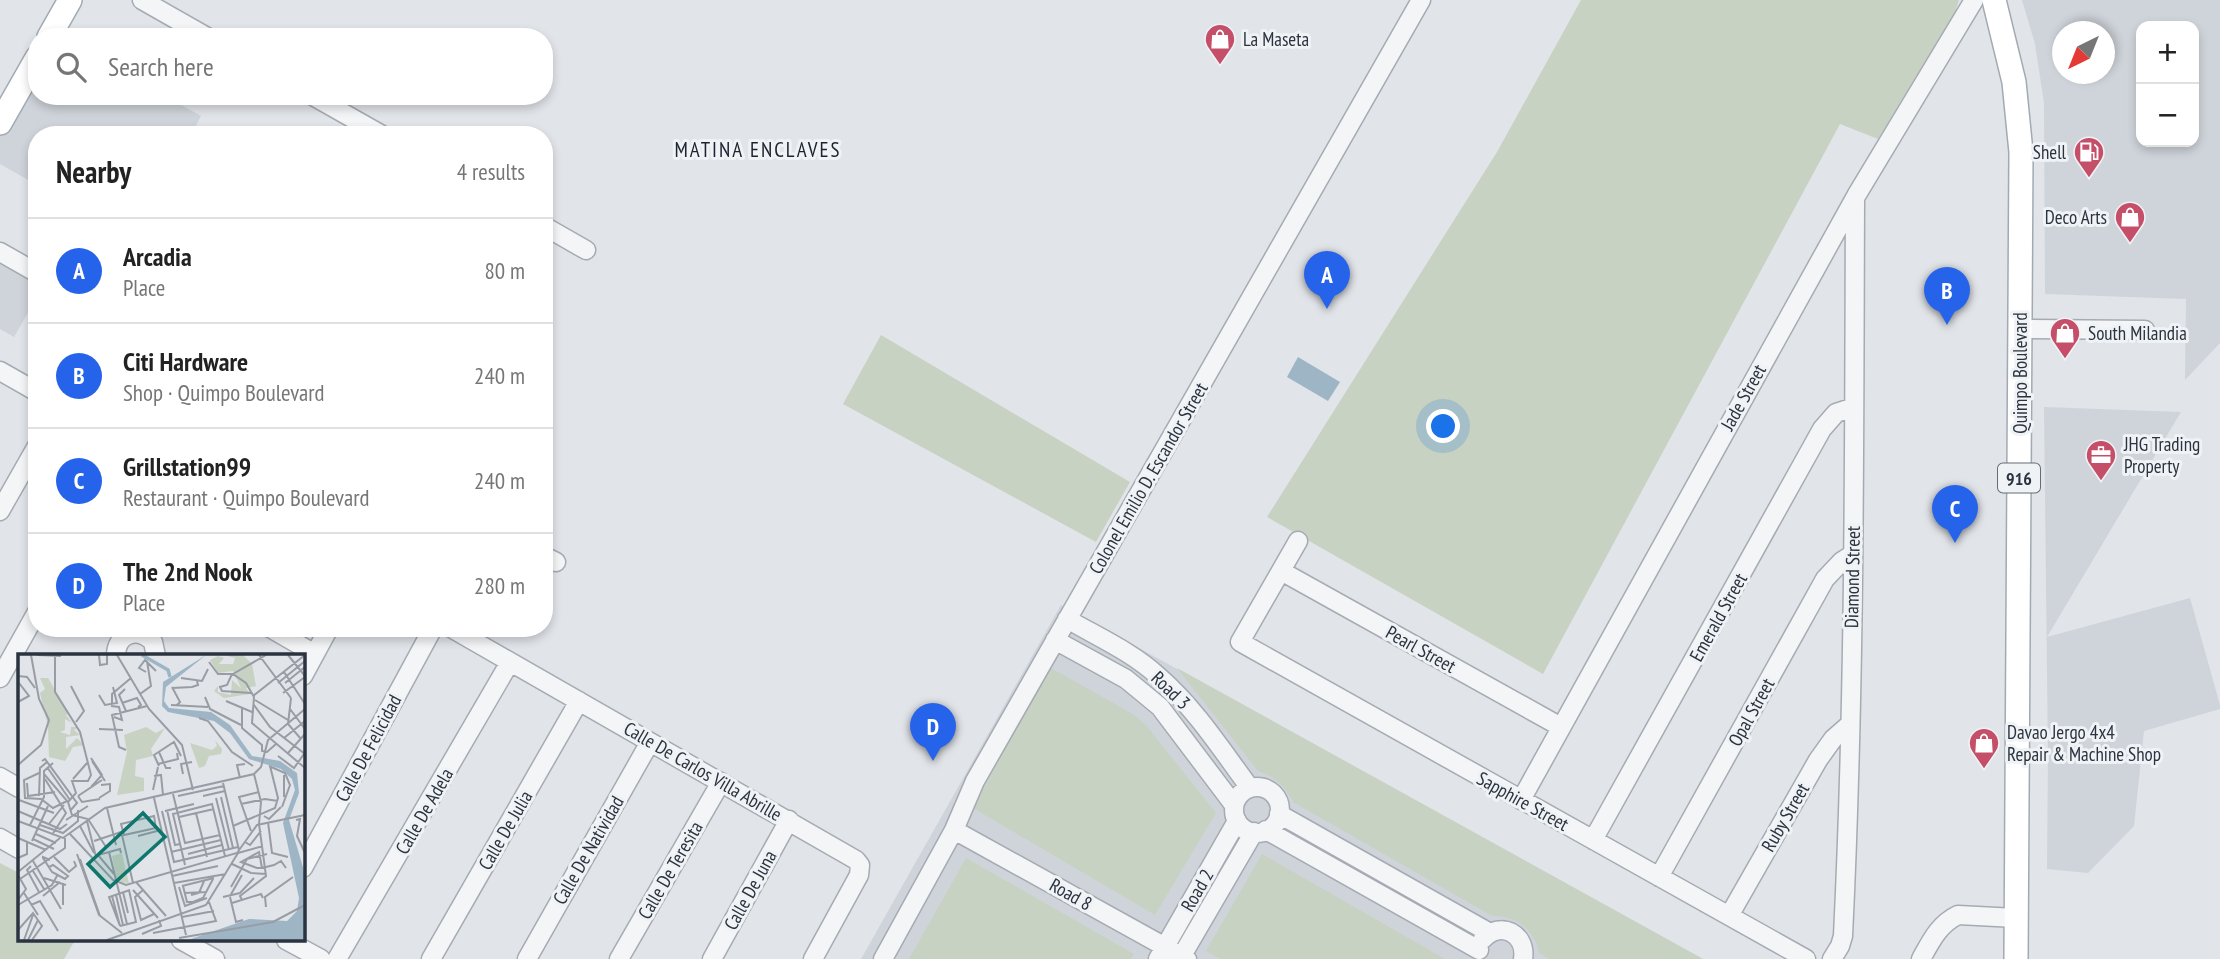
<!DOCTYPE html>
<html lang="en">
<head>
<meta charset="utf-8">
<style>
  body { margin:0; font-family:"PT Sans Narrow",sans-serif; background:#f2f2f2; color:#222 }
  .controls { position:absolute; right:21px; top:21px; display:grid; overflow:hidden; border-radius:14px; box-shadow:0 4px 10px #0003 }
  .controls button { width:63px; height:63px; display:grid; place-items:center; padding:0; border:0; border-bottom:2px solid #e0e0e0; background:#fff; color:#222; font:35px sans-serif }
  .compass { position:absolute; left:2052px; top:21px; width:63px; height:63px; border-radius:50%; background:#fff; box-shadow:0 4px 10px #0003; rotate:223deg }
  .you { position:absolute; left:1444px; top:427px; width:24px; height:24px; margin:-18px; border:5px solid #fff; border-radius:50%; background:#1a73e8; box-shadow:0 0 0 10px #1a73e833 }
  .badge { display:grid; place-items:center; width:46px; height:46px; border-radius:50%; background:#2563eb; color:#fff; font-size:23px; font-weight:700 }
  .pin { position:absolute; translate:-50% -58px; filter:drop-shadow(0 2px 4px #0008) }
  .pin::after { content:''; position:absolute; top:37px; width:24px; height:21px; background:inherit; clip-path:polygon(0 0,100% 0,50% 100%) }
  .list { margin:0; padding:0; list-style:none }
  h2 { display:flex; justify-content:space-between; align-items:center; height:91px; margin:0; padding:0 28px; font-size:30px }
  h2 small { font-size:23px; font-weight:400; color:#767676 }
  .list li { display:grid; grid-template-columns:46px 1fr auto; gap:21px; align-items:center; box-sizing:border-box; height:105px; padding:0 28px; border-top:2px solid #e0e0e0 }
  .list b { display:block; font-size:26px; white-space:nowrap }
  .list p { margin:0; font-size:23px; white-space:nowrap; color:#767676 }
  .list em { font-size:23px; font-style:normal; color:#767676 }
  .icon { flex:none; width:38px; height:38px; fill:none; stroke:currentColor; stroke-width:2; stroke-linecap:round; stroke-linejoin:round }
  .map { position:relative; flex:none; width:2220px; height:959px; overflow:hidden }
  .search { position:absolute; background:#fff; box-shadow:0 4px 10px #0003; left:28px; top:28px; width:525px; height:77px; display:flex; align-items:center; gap:18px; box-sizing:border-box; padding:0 24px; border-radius:28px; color:#767676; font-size:26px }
  .panel { position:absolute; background:#fff; box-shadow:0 4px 10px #0003; left:28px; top:126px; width:525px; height:511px; border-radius:28px }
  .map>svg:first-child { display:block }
  .built { fill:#cfd4da; fill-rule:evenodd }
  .green { fill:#c8d2c2 }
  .water { fill:#9eb5c6 }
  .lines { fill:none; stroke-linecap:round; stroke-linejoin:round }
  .minor-casing { stroke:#a6abb3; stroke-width:21 }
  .major-casing { stroke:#a1aab3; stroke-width:26 }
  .minor { stroke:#f3f5f7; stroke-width:18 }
  .major { stroke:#fff; stroke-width:23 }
  .labels { text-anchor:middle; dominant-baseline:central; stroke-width:6; stroke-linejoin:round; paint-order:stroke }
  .shield { fill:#f0f3f6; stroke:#656d76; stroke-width:2 }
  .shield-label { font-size:18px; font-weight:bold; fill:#2a333f }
  .poi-label { font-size:19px; fill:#2a333f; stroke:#f0f3f6; text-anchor:start }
  .street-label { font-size:19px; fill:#2a333f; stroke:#f0f3f6 }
  .neighbourhood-label { font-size:21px; letter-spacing:2px; fill:#1c2430; stroke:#f0f3f6 }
  .inset-river { fill:none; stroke:#9eb5c6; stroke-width:3.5 }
  .inset-road { fill:none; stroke:#989da5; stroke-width:2 }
  .view { fill:#0f766e; fill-opacity:0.15; stroke:#0f766e; stroke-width:3.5 }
  .inset-edge { fill:none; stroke:#2a333f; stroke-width:3.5 }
</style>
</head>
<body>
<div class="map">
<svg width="2220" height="959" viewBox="0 0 2220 959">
  <rect width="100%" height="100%" fill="#e1e4e9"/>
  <path class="built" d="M2022,0H2220V343L2185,380L2186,299L2045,294L2044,103L2035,44ZM2141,26H2194V142H2141ZM2062,32H2104V74H2062Z
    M37,67V96H165L201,116L191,135H37V185L0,164V131Z
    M0,258L37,279V297L14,337L0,329Z
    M2044,407L2181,412L2047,637L2190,598L2220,705V709L2144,731L2134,826L2088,873L2047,869L2048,757Z
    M1061,605L1703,959H861Z"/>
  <path class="green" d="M1581,0H1959L1955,12L1878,139L1840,124L1543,674L1267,517L1497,152Z
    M881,335L1130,482L1096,542L843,404Z
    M1049,667L1133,714L1146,725L1216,813L1155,915L973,808Z
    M1177,668L1703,959H1549L1539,953C1534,929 1517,916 1492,916L1293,802C1285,786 1275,777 1258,771Z
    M1262,854L1445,959H1220L1206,951Z
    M966,858L1134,954L1131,959H909Z
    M0,863L19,873V940H75L64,959H0Z"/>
  <path class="water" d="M1298,357L1340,382L1328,401L1287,377Z"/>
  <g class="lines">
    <g class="minor-casing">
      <path id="minor" d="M142,0L207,37
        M313,96L382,135
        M544,226L586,250
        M0,252L37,273
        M2020,329L2145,330
        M0,371L37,392
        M0,511L37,446
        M1298,541L1240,642L1806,959
        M544,556L556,562
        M1281,571L1561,727
        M1067,619C1098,637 1132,652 1158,676C1195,708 1221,749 1250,788
        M270,628L315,654
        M451,628L856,860L860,865L859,875L813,959
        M1055,640L1126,679L1160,707L1234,805
        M116,656C116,634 137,626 153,642L156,656
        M303,676L329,628
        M0,678L37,612
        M0,777L19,788
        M1234 810a23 23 0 1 1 46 0a23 23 0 1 1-46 0Z
        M1521,800L1856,196L1974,0
        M1279,814L1490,933
        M954,830L1187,959
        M1266,830L1479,950
        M0,838L19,849
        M1593,840L1822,429L1836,413L1854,407
        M303,868L433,628
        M1659,877L1825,579L1842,561L1853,554
        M1729,916L1818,760L1833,739L1849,725
        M1483,939C1501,920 1527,934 1523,959
        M181,940L215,959
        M286,940L321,959
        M337,959L510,662
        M431,959L579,701
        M527,959L650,742
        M619,959L721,782
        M712,959L789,820
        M883,959L954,830L975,781L1421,0
        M1158,959L1237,821
        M1180,959L1254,832
        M1832,959L1840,946L1843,936C1855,691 1854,445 1855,199
        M1921,959C1931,941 1939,924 1958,915L2016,918"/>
    </g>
    <g class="major-casing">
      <path id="major" d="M1994,0L2014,82L2021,152L2016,959
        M49,37L70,0
        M0,123L37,58"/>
    </g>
    <use href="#minor" class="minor"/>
    <use href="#major" class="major"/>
  </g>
  <defs>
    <g id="shop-pin" transform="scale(1.575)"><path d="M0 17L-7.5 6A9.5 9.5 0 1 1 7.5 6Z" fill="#c54e69" stroke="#f0f3f6"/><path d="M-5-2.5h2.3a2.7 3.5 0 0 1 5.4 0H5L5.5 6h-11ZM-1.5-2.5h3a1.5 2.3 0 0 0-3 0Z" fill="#fff"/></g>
    <g id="fuel-pin" transform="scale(1.575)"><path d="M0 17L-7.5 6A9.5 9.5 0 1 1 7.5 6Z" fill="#c54e69" stroke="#f0f3f6"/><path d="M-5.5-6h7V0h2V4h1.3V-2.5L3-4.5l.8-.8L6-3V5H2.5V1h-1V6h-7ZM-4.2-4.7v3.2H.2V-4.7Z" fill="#fff"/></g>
    <g id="office-pin" transform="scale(1.575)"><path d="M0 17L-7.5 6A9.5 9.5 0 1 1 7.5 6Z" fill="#c54e69" stroke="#f0f3f6"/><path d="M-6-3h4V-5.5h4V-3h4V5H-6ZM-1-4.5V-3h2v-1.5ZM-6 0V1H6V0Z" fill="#fff"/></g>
  </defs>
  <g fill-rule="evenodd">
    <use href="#shop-pin" x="1220" y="39"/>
    <use href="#fuel-pin" x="2089" y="152"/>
    <use href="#shop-pin" x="2130" y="217"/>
    <use href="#shop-pin" x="2065" y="333"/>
    <use href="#office-pin" x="2101" y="455"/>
    <use href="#shop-pin" x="1984" y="743"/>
  </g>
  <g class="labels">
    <rect class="shield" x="1998" y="463.5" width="42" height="29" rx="5"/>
    <g class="shield-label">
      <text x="2019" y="478">916</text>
    </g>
    <g class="poi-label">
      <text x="1243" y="39">La Maseta</text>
      <text x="2066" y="152" text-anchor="end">Shell</text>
      <text x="2107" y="217" text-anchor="end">Deco Arts</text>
      <text x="2088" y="333">South Milandia</text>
      <text x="2124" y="444">JHG Trading<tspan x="2124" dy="22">Property</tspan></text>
      <text x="2007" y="732">Davao Jergo 4x4<tspan x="2007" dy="22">Repair &amp; Machine Shop</tspan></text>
    </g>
    <g class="street-label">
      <text transform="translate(2020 373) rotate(-90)">Quimpo Boulevard</text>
      <text transform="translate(1743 397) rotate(-61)">Jade Street</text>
      <text transform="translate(1148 478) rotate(-60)">Colonel Emilio D. Escandor Street</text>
      <text transform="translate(1852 577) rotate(-89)">Diamond Street</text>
      <text transform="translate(1718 617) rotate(-61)">Emerald Street</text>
      <text transform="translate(1421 649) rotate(29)">Pearl Street</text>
      <text transform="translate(1171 690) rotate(44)">Road 3</text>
      <text transform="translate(1751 712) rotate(-61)">Opal Street</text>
      <text transform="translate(368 748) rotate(-62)">Calle De Felicidad</text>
      <text transform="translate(703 771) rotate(30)">Calle De Carlos Villa Abrille</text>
      <text transform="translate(1523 801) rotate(29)">Sapphire Street</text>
      <text transform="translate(424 811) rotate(-60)">Calle De Adela</text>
      <text transform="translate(1785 817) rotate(-60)">Ruby Street</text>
      <text transform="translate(505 830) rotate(-60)">Calle De Julia</text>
      <text transform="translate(588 850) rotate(-60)">Calle De Natividad</text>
      <text transform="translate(670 870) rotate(-60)">Calle De Teresita</text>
      <text transform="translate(750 890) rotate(-61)">Calle De Juna</text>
      <text transform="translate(1197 890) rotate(-60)">Road 2</text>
      <text transform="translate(1071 894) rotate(29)">Road 8</text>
    </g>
    <g class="neighbourhood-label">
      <text x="758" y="149">MATINA ENCLAVES</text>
    </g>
  </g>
  <g transform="translate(18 654)">
    <rect width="287" height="287" fill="#e1e4e9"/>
    <path d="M206,1H225L234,10L238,32L228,34L232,40L206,44L196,37L200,32V38L213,41L214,26L223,34L215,17L200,19L192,6L200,2L206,4L201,10H215L217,4ZM22,24H30L51,59L48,61L54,69L47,65V76L42,78L52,81L53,73H60L56,76L62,81L48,83V95L59,84L66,91L55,93L47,107L31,103L30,72L22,39L27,35ZM128,73L138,79L147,74L133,95L135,102L118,106L117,122L126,124V137L99,141L109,98L106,81ZM197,86L204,95L203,100L191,102L187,112L181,114L172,89L194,96L199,92ZM104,199L107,213L111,229L99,228L94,202Z" fill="#c8d2c2"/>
    <path d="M188,1L148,33L146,47L151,54L193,58L212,71L234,102L262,107L279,119L281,139L271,166L287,220V286H170L231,265L269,267L279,257L281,244L265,169L277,136L274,125L263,115L231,105L212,79L196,67L150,58L144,52L145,28Z" fill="#9eb5c6"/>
    <path class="inset-river" d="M124,1L150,16L152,23"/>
    <path class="inset-road" d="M19,1L43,2M37,1V38L62,78L73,121L70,127H54L58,139L50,148M81,1L82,11L89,10V1M99,1L131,55L164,91L175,136M241,1L273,44M248,1L215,20L228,29L236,43L234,69L287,114M270,1L287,22M191,8L200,20H215M128,18L121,14L127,6L138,17M266,18L287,50M214,20L209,31L202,33L204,37L233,39M0,22L9,23L17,34M163,24L184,27L190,15M260,29L287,7M267,29L287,13M53,32L66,57L58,68M154,33L162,48L159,51M154,34L174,33L180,31L179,27M107,35L101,41L108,57M265,39L287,23M122,40L133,32L129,7M81,41L87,51L99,49L95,33M235,42L287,1M187,43L192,55L223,71M273,44L270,70L283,85M237,46L270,66M208,47L234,58M0,48L11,42L1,29M94,49V40L113,24M104,49L119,44L123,51L120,53M153,51L190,53M236,51L252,73L287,100M93,52L101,53L104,66L96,63M224,53V74L244,91V97L249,98L258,90M272,55L287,75M181,64L190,67L214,98L235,112M81,75L105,76M266,84L287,67M108,96L101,93L94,61L129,52M141,98L148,114H153M270,99L287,80M260,102L276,114L286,100M24,107L27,105L59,149L52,157M74,107L87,127M140,110L160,105L159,99M0,111L23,91L31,66L21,45L13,1M141,112L136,101L156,88L163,102M251,112L267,119L272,131L264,153M29,113L52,146M21,119L6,126L7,144L23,145L35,154L49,147M26,120L50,148L54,161M165,120L163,110L174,108M236,120L243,148L241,170M136,122L143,121L145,141M222,124L219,111L227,110M27,125L48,159L34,181M55,125L69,109M9,129L10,142L37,138M205,129L221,196M73,133L84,121L73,104M135,136L140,113M155,140L167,189L202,181M21,142L22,114L29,108M60,142L84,126M60,142L64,148L82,145M160,142L206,132M185,142L207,137M203,143L215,194M266,143V121M81,144L92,137V130L83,131M136,144L168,281M198,144L211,196M1,146L36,159M223,150L247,145L260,147M89,154L98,191M149,156L157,191L162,190M0,157L42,175L49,170M144,157L156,208L220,193M147,157L176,150M178,159L189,203M54,161L70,165L88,193M136,162L138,174L106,181L103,170ZM246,162L251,165L263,153M161,163L196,155M48,166L70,152M278,166L282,165L279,182L287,199M0,167L45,184L87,154L236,120L243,113L250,86L287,55M69,167L78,203M250,168L254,199L270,203M31,170L46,151M12,171L26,143V117L35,109M22,171L45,179L60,167V156M62,172L76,199M215,172L257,154L260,144L252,112M233,177L221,143L241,138M18,180L38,189M52,180L95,226L108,231L219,199L239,171L287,161M104,181L115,229M120,182L143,176M0,184L28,196M15,185L36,195M14,187L30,152M76,187L103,178M227,188L232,191L243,177M91,198L109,270M153,198L203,186M220,199L245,192M59,200L81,261L104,279M170,200L204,191M36,203L51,218L58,212L56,207M0,204L9,200V188M62,205L82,262M15,207L43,255M214,210L233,219L248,220M167,211L155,160L194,150L207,202M13,212L9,216L21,238M31,213L35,211L50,222L47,225L34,218L25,204V203L32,206M244,214L241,198L223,208L239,214H244L256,211L263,207L268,214M15,217L26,235M0,218L42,184M96,220L80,201L102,195L103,199M0,221L8,235L0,246M154,222L200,212M26,224L48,231M2,225L47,194V184M118,228L148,262M45,229V251M156,229L208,220M164,232L196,224M165,232L169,248H175L185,244L195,225M161,233L167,252L189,244M213,233L229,205L249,200M115,236L140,264M125,236L117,243L123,266L136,260M105,238L110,259M6,239L20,261M166,239L189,238M98,241L105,271M173,241L181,239L186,227M25,242L42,228M94,242L102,272M212,242L224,221M205,243L222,239L236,224M212,243L218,268L225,266M224,246L222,242L248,222L241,170M214,249L243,240L245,244M0,251L34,231L40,220M13,251L22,247L40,277M248,253L247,243L275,223M164,263L196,257M102,272L91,243L112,236M102,272L118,268L111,236M0,276L15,259L24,272L14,286M135,279L198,267L191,248M124,280L143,272L141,266M161,284L255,268L287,251M6,286L15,261M10,286L20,266M89,286L188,251L220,199"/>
    <path class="view" d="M125,159L147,183L92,233L70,210Z"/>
    <rect width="287" height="287" class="inset-edge"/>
  </g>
</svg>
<div class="controls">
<button>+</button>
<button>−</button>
</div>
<svg class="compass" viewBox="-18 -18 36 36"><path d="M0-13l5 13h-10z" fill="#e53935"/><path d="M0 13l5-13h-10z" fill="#767676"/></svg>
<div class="you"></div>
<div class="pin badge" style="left:1327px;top:309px">A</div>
<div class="pin badge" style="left:1947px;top:325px">B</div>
<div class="pin badge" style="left:1955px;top:543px">C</div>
<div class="pin badge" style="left:933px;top:761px">D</div>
<div class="search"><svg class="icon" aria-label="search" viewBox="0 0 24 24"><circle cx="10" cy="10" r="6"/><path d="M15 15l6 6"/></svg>Search here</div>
<section class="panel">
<h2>Nearby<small>4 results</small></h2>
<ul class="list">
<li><span class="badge">A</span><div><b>Arcadia</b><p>Place</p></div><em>80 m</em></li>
<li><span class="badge">B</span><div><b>Citi Hardware</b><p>Shop · Quimpo Boulevard</p></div><em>240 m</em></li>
<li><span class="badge">C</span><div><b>Grillstation99</b><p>Restaurant · Quimpo Boulevard</p></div><em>240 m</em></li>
<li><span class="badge">D</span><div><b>The 2nd Nook</b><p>Place</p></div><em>280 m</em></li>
</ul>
</section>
</div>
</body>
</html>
